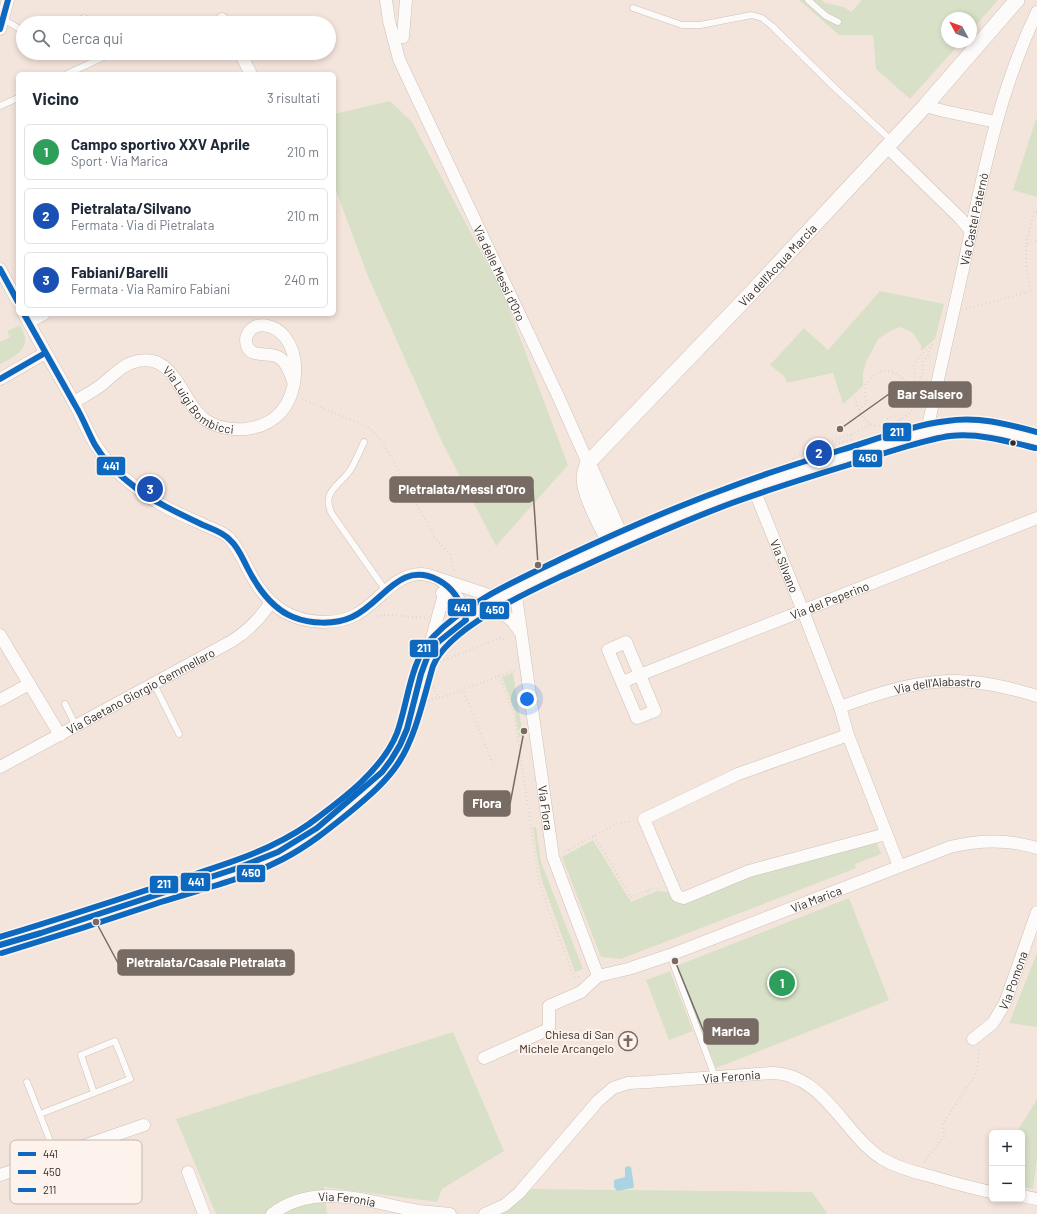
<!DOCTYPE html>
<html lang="it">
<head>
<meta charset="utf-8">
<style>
  body { margin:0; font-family:Barlow,sans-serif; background:#f6f6f7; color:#1f2937 }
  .controls { position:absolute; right:12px; bottom:12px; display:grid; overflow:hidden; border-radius:6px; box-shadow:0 2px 6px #0003 }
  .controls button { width:36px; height:36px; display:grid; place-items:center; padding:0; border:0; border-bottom:1px solid #e0e1e3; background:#fff; color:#1f2937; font:20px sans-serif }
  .compass { position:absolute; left:941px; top:12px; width:36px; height:36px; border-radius:50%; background:#fff; box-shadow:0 2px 6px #0003; rotate:311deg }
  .you { position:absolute; left:527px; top:699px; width:14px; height:14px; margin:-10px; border:3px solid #fff; border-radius:50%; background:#1a73e8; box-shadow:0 0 0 6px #1a73e833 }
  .badge { display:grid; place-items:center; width:26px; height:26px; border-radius:50%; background:#776b64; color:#fff; font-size:13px; font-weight:700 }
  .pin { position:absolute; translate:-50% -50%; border:2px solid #fff; box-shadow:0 1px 4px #0006 }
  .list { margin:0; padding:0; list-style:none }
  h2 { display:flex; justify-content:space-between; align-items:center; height:52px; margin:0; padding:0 16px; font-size:17px }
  h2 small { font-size:13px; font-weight:400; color:#747a83 }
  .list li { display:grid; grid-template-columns:26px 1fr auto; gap:12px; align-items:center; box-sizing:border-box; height:56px; margin:0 8px 8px; padding:0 8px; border:1px solid #e0e1e3; border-radius:6px }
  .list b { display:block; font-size:15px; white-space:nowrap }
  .list p { margin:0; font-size:13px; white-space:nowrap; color:#747a83 }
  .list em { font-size:13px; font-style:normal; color:#747a83 }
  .icon { flex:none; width:22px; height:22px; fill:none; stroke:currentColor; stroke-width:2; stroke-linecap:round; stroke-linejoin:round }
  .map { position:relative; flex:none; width:1037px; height:1214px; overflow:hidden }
  .search { position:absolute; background:#fff; box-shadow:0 2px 6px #0003; left:16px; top:16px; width:320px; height:44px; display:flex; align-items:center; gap:10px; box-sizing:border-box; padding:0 14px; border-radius:22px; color:#747a83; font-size:15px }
  .panel { position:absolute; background:#fff; box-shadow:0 2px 6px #0003; left:16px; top:72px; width:320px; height:244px; border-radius:6px }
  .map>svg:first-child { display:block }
  .green { fill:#d8e1c7 }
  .water { fill:#abd4e2 }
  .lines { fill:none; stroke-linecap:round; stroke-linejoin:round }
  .service-casing { stroke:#ccc1ba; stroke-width:7 }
  .minor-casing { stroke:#ccc1ba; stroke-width:13 }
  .tertiary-casing { stroke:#ccc1ba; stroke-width:16 }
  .path { stroke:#dbd7d4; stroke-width:2; stroke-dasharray:1 3; stroke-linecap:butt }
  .service { stroke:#fdfbfa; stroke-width:6 }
  .minor { stroke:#fdfbfa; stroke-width:12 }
  .tertiary { stroke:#fdfbfa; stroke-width:15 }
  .bus-1-casing { stroke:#fef3ec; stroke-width:9 }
  .bus-2-casing { stroke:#fef3ec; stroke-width:9 }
  .bus-3-casing { stroke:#fef3ec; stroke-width:9 }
  .bus-1 { stroke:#0c69bf; stroke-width:6 }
  .bus-2 { stroke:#0c69bf; stroke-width:6 }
  .bus-3 { stroke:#0c69bf; stroke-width:6 }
  .bus-dot { fill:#342a24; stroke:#fef3ec; stroke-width:1.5 }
  .labels { text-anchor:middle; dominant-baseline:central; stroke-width:4; stroke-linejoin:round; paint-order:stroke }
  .street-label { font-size:12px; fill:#342a24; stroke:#fef3ec }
  .poi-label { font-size:12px; fill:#342a24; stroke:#fef3ec; text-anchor:end }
  .key { fill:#fef3ec; stroke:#c1b7b0; stroke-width:1 }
  .key-label { font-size:11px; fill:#342a24 }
  .leader { fill:none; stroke:#776b64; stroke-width:1.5 }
  .callout-dot { fill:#776b64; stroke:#fef3ec; stroke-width:1.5 }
  .callout { fill:#776b64; stroke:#776b64; stroke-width:1.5 }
  .callout-label { font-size:13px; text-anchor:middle; font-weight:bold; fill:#fff }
  .line-badge { stroke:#fef3ec; stroke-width:1.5 }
  .badge-label { font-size:11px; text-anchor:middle; font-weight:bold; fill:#fff }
</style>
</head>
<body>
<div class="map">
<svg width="1037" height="1214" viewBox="0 0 1037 1214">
  <rect width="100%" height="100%" fill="#f4e5dc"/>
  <path class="green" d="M799,0H822L825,3L844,7L851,12L862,0H998L971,31V18H947V42H961L910,99L876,69L873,35H839Z
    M390,101L412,122L503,293L568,465L496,546L442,442L367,274L334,185V114Z
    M1036,119H1037V197L1013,190Z
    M880,291L944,304L935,339L921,351V345L913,333L900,327L892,330L878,339L866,362L863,374V386L843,404L833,373L787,383L784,376L770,365L804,328L828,350Z
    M20,325C21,327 23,331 24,334C30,350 11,359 0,364V342L10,337L7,331Z
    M513,673L523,736L519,737L515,712L502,677Z
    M533,827H536L541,862L583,969L575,972L542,881L538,862Z
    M593,840L631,902L657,891L671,892L677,903L681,904L755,875L876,841L881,854L855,864L856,868L621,959L601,957L562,857Z
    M849,898L889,1000L716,1068L676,966Z
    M1037,953V1027L1009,1023Z
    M670,971L693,1031L669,1040L646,980Z
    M453,1032L504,1151L442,1189L437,1202L324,1187L327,1214H216L176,1119Z
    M1037,1099V1160L1033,1189L1022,1187V1164L1024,1162L1022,1160V1133H1016Z
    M532,1189L812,1192L828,1214H495Z"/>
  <path class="water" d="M627,1166L631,1167L634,1186L633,1188L617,1191L614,1187V1180L625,1177V1168Z"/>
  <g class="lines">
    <g class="service-casing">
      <path id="service" d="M808,0L826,16L838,22
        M633,8L682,25H700L752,15L762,18L772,26L834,87L892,141
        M3,19L23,31
        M71,23L84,18L89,23
        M67,74L106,56L108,53
        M0,106L18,98
        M364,442C360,451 356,460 351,469C341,485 320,491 332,514L386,591
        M154,684L179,734
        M65,704L76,726
        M670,955L715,1077
        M27,1082L56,1156
        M40,1114L130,1079L115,1041L81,1055L94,1093"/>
    </g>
    <g class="minor-casing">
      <g id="minor">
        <path id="s1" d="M386,0L389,21L399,59L411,85L558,396L588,463"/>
        <path d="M222,19L224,23"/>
        <path d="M0,29L8,0"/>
        <path d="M393,37H403L406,0"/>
        <path d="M240,53L251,74"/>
        <path d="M925,106L944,111L996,122"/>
        <path d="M887,147L960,218L971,231"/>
        <path d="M0,269L18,302"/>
        <path d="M24,314C40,343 57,372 73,401C82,416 87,433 97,447C109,466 124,479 142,492C160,506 182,515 202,524C210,528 221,531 228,537C238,547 243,560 250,573C266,603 287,621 323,622C335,622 347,620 357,614C379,602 394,574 421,574C428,574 433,577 440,579C459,585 479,592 498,598"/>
        <path d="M29,322L44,314"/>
        <path d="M0,379L45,353"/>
        <path id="s2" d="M74,402C82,397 92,392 100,386C111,378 118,368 131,363C175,348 179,399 204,419C215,427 231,430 245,429C276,426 293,405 295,374C296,362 293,348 285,337C276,326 255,318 247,335C246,338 246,343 247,346C252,359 271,351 280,358C288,364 291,375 294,384"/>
        <path id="s3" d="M927,432C938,376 952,320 964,264C982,178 999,91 1037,12"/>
        <path id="s4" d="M753,487L803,611L840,707L848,735L899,866"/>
        <path d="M441,581C455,590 463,603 466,620"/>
        <path id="s5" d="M515,589L553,857L598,976"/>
        <path d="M442,593C446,605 455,612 466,620"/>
        <path d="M486,606C501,613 512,617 520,632"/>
        <path d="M0,635L60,735"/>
        <path d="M626,642L655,711L637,718L608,650Z"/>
        <path d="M428,652L443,598"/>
        <path id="s6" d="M622,682L1037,518"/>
        <path d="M0,700L29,684"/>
        <path id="s7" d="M840,707C871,696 902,685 935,682C969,678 1004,686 1037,696"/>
        <path d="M848,735L738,774L644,819L677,896L684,898L749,871L886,834"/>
        <path id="s8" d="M0,767L232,641C249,630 260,619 271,602"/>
        <path id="s9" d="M973,1039L993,1023L1005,1003L1037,912"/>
        <path id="s10" d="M484,1058L549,1029V1006L581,992L598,976L628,969L670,955L950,847C979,840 1008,839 1037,848"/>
        <path d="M188,1172L204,1214"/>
        <path d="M0,1175L144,1125"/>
        <path d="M1022,1196L1037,1199"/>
        <path id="s11" d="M272,1214C317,1180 370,1203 419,1211C429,1212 439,1213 450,1214"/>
        <path id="s12" d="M485,1214L505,1205L519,1193L598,1101L613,1088L628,1083L648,1082L771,1073C823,1073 843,1133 881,1158C896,1167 913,1172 930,1176C950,1182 971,1188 992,1192"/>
      </g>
    </g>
    <g class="tertiary-casing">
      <g id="tertiary">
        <path d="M588,463L622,539"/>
        <path id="s13" d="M610,544C602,527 584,496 584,478C584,472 586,468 588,463L752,292L887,147L925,106L1017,0"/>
        <path d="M0,945C58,928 116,909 173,890C208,878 247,868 279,852C300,841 320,826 339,811C365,790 391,768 404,736L425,663C430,648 443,637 455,628C488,602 524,585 561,568C624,538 688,510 753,487C783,476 813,467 843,458C862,452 880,446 898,441C916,436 933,430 951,428C980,424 1009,433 1037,440"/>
      </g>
    </g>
    <path class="path" d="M1037,212L1034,211L1026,245L1037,240
      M966,309L1031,291L1026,267V245
      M911,394L916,391L923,371V361L928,356L931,346
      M302,399L368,427L376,434L382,442L390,455L435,538L450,554L454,571
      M859,410L866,403C866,399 864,392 865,388C867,379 879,369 888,371C897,372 905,380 912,385
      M887,419L898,415L900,420L911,412L915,406L911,397V388L915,380L914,365L920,356L932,345
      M902,426L900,420L888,425L873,426C870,423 865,420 862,416C858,411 857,404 855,399C851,393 846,388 845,380C845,374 847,368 849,362C855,338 873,307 902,312C909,313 915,315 921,320C927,325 932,337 932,345H934
      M821,445L824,448L851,439L852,438L851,435
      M793,459V458L806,452L811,448L852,434L871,424
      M376,616L389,615L426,618
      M440,662L500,638L506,640
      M499,676L514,713L539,881L549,911L574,977H580
      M433,687L438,697L441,698L515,670
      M464,692L494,767
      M428,701L438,697
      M594,836L631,897
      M582,842L632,924
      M569,849L603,935
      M564,852L618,823L632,821
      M753,881L763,907
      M648,891L655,906
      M605,907L624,958
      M679,910L690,935
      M586,915L654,888L661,889
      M667,933L655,906L667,901
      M622,950L880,851
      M924,1162L944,1136L943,1123L974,1077L978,1063L979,1049
      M1028,1186L1033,1154L1037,1139"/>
    <use href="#service" class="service"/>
    <use href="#minor" class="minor"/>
    <use href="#tertiary" class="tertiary"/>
    <g class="bus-1-casing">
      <path id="bus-1" d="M0,29L8,0
        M0,269L18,302
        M0,379L45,353
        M0,945L41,933L235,869L278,852L317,828L382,772L391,760L400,745L407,729L421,674L428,655L437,643L466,620C462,603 454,588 438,580C399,560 383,603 352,617C335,625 310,624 293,617C271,608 257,587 247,567C242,557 238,547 230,540C223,532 212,529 203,525C180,514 156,503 136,488C120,476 105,462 95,445C88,432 83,418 75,405C58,375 41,344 24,314"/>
    </g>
    <g class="bus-2-casing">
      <path id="bus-2" d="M2,953C55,937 108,920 161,902C202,889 245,879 283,859C308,846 329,829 350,812C368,797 386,782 399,762C416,736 424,696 433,666C448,628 528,592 564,575C619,550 675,524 732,503C770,489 809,477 848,465C868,458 888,452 908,446C922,442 936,438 950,436C979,433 1007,441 1035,448"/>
    </g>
    <g class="bus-3-casing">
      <path id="bus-3" d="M0,937C59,919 117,900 174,881C222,865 267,853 309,824C340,801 382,771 397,733C408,703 410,660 433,637C466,602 520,579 563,558C616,533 670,509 725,489C763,474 802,462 841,450C874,440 912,425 947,421C978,416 1007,424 1037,432"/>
    </g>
    <use href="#bus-1" class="bus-1"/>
    <use href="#bus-2" class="bus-2"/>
    <use href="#bus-3" class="bus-3"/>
  </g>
  <defs>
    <g id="church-ring" transform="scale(1)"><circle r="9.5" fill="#fef3ec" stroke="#776b64" stroke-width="1.5"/><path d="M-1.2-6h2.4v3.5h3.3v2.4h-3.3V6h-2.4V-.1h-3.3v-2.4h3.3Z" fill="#776b64"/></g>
  </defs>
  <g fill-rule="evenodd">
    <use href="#church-ring" x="628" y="1041"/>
  </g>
  <circle class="bus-dot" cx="1013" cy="443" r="3.5"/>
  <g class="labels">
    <g class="street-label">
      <text stroke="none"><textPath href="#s3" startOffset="218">Via Castel Paternò</textPath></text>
      <text stroke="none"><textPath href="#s13" startOffset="361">Via dell'Acqua Marcia</textPath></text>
      <text stroke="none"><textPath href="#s1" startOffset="297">Via delle Messi d'Oro</textPath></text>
      <text stroke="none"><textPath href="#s2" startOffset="154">Via Luigi Bombicci</textPath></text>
      <text stroke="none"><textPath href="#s4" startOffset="85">Via Silvano</textPath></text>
      <text stroke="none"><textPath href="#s6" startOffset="223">Via del Peperino</textPath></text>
      <text stroke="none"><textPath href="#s7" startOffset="101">Via dell'Alabastro</textPath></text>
      <text stroke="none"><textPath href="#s8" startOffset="160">Via Gaetano Giorgio Gemmellaro</textPath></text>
      <text stroke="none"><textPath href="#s5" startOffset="221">Via Flora</textPath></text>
      <text stroke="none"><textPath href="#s10" startOffset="384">Via Marica</textPath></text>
      <text stroke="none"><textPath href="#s9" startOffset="73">Via Pomona</textPath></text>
      <text stroke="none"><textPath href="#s12" startOffset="301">Via Feronia</textPath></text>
      <text stroke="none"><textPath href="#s11" startOffset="79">Via Feronia</textPath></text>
    </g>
    <g class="poi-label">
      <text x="614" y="1034">Chiesa di San<tspan x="614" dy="14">Michele Arcangelo</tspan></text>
    </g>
  </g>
  <rect x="10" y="1140" width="132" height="64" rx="6" class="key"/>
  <rect x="18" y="1152" width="18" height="4" fill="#0c69bf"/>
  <rect x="18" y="1170" width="18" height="4" fill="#0c69bf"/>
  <rect x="18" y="1188" width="18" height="4" fill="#0c69bf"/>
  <g class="key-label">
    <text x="43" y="1158">441</text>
    <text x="43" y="1176">450</text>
    <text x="43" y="1194">211</text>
  </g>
  <path class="leader" d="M840 429L889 394M538 565L533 489M524 731L510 804M96 922L118 963M675 961L704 1032"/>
  <g class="callout-dot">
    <circle cx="840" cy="429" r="4"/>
    <circle cx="538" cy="565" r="4"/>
    <circle cx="524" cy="731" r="4"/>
    <circle cx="96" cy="922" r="4"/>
    <circle cx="675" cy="961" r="4"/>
  </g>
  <g class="callout">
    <rect x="889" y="382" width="82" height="25" rx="4"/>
    <rect x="390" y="477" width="143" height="25" rx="4"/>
    <rect x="464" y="791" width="46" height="25" rx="4"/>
    <rect x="118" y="950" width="176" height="25" rx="4"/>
    <rect x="704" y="1019" width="54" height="25" rx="4"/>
  </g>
  <g class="callout-label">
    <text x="930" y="399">Bar Salsero</text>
    <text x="462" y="494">Pietralata/Messi d'Oro</text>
    <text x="487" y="808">Flora</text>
    <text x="206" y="967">Pietralata/Casale Pietralata</text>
    <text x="731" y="1036">Marica</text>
  </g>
  <g class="line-badge">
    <rect x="882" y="422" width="30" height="20" rx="4" fill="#0c69bf"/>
    <rect x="852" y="449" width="31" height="19" rx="4" fill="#0c69bf"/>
    <rect x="96" y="456" width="30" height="20" rx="4" fill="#0c69bf"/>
    <rect x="447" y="598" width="30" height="19" rx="4" fill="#0c69bf"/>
    <rect x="479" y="601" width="31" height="19" rx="4" fill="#0c69bf"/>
    <rect x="409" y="639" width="30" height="19" rx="4" fill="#0c69bf"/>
    <rect x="236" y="864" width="30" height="19" rx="4" fill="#0c69bf"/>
    <rect x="180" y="872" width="31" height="20" rx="4" fill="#0c69bf"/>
    <rect x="149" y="875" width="30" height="19" rx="4" fill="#0c69bf"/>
  </g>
  <g class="badge-label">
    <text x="897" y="436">211</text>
    <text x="868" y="462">450</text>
    <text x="111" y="470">441</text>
    <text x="462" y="612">441</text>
    <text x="495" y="614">450</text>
    <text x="424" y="652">211</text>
    <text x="251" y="877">450</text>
    <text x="196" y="886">441</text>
    <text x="164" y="888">211</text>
  </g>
</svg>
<div class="controls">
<button>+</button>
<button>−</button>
</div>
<svg class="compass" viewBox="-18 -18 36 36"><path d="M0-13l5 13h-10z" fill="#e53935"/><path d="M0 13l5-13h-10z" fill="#747a83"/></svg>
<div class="you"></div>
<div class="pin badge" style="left:782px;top:983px;background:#2e9e5b">1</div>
<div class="pin badge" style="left:819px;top:453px;background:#1a4fb4">2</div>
<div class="pin badge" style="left:150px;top:489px;background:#1a4fb4">3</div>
<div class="search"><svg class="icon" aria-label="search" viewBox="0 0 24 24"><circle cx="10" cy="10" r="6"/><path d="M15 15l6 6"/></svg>Cerca qui</div>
<section class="panel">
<h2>Vicino<small>3 risultati</small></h2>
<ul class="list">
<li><span class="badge" style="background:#2e9e5b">1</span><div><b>Campo sportivo XXV Aprile</b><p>Sport · Via Marica</p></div><em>210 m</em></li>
<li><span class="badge" style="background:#1a4fb4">2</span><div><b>Pietralata/Silvano</b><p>Fermata · Via di Pietralata</p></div><em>210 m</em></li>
<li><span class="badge" style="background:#1a4fb4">3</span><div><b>Fabiani/Barelli</b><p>Fermata · Via Ramiro Fabiani</p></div><em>240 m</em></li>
</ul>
</section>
</div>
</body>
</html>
